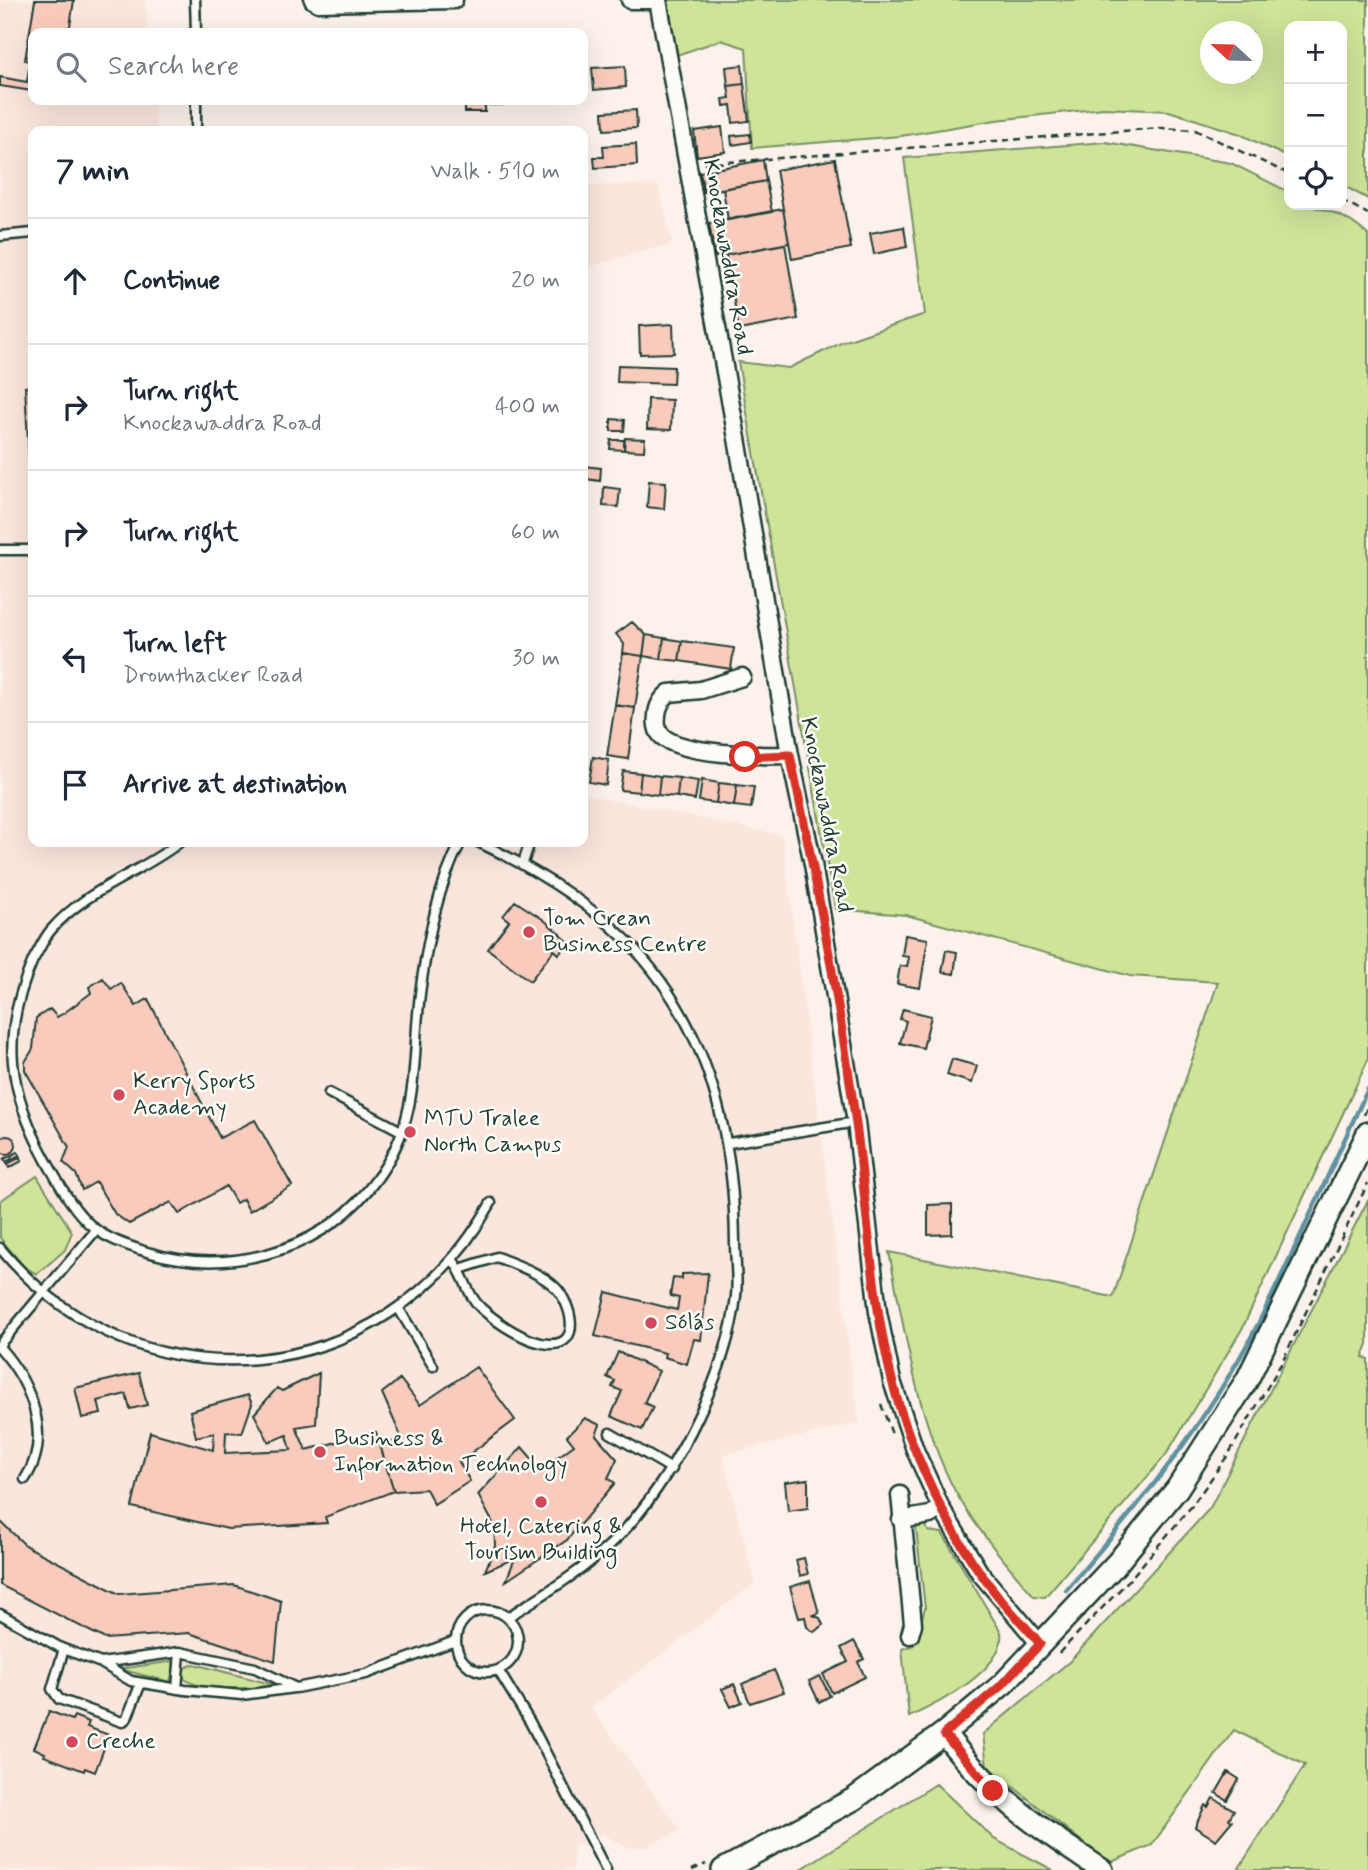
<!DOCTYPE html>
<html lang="en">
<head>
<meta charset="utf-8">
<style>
  body { margin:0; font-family:Mynerve,sans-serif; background:#f6f6f7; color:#1f2937 }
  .controls { position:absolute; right:21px; top:21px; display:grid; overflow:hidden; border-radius:14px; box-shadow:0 7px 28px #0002 }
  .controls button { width:63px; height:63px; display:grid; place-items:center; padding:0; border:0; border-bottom:2px solid #e0e1e3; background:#fff; color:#1f2937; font:35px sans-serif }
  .compass { position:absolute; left:1200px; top:21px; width:63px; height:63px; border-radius:50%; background:#fff; box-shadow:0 7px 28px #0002; rotate:292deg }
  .stop { position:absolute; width:21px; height:21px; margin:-16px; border:5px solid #d93025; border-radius:50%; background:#fff }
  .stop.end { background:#d93025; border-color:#fff; box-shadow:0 2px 7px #0008 }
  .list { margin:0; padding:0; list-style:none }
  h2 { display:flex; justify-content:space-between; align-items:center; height:91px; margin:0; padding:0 28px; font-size:30px }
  h2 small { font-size:23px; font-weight:400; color:#747a83 }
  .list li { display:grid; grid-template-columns:46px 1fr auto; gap:21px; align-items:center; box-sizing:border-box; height:126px; padding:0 28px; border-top:2px solid #e0e1e3 }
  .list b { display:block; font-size:26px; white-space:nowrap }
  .list p { margin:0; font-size:23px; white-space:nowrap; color:#747a83 }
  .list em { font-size:23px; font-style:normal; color:#747a83 }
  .icon { flex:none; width:38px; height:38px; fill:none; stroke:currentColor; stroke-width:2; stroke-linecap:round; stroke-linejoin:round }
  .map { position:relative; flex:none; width:1368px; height:1870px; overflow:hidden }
  .search { position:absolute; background:#fff; box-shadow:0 7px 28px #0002; left:28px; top:28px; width:560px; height:77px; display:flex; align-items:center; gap:18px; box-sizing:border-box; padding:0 24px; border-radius:14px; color:#747a83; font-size:26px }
  .panel { position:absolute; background:#fff; box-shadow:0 7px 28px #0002; left:28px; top:126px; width:560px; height:721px; border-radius:14px }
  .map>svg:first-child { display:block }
  .built { fill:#fbe6dd }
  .green { fill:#cee499; stroke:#769066; stroke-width:2; fill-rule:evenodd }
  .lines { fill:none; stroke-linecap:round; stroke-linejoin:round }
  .stream { stroke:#5e92a1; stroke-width:4.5 }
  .building { fill:#f9cbbc; stroke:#1f3d34; stroke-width:2 }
  .service-casing { stroke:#1f3d34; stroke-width:13 }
  .minor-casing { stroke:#1f3d34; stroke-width:21 }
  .tertiary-casing { stroke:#1f3d34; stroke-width:26 }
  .path { stroke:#1f3d34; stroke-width:2.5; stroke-dasharray:7 5; stroke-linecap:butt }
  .service { stroke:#fdfcf7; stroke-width:8 }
  .minor { stroke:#fdfcf7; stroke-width:16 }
  .tertiary { stroke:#fdfcf7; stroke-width:21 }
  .route { stroke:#d93025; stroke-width:9 }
  .poi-dot { fill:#d1495b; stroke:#fdfcf7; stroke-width:2.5 }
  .labels { text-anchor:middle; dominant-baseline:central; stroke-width:5; stroke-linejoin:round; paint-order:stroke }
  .street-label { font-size:23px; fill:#1f3d34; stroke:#fdfcf7 }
  .poi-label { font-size:23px; fill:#1f3d34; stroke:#fdfcf7; text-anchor:start }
</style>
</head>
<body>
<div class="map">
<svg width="1368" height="1870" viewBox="0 0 1368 1870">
  <rect width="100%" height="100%" fill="#fcf2eb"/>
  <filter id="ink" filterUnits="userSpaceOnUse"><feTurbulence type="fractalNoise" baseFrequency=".0143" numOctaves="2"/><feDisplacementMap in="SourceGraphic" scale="14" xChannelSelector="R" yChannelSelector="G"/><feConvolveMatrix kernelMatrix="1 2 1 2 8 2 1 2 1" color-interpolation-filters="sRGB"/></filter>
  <g filter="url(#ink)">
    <path class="built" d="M0,0H145L147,33H33V100H153L157,131H33V842H583V794L782,835L859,1423L723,1455L755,1583L591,1708L680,1830L647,1847L628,1848L604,1835L574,1847L573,1870H0Z
      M658,184L672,244L583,268V186Z"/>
    <path class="green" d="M668,0H1368V199L1342,185V26H1289V158L1240,134L1169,111L1104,108L996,120L901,136L752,148L746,48L721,40L677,55ZM1210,32H1252V74H1210Z
      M1105,142L1231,163L1289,192V205C1319,205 1346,214 1368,235V1060L1242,1329L1166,1455L1045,1597L1034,1596C1005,1562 975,1528 954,1489C916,1416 905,1331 889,1252L1113,1297L1218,982L1130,976L906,915L835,909L738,362L789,368L843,342L925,314L904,158Z
      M37,1176L72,1232L65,1250L37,1274L24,1267L0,1238V1201Z
      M1368,1200V1344L1363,1357L1368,1359V1870H1241L1239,1868L1305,1765L1234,1730L1152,1845L1109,1863L987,1766L983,1734L1070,1661L1210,1508Z
      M926,1525L928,1531L942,1533L1001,1632C1006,1669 938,1704 909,1717L902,1649L914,1645L925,1608L916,1528Z
      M175,1661L170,1682L119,1669Z
      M194,1664L279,1686C258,1687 195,1694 182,1676V1669Z
      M936,1784L994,1839L1053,1870H800Z"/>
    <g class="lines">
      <path class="stream" d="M1066,1590C1138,1507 1208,1422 1258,1324C1297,1247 1331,1167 1368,1089"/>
    </g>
    <path class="building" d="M35,0H74L69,33H33V62L25,60Z
      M30,61L33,62L32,91L0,86V77L27,82Z
      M742,65L744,84L728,86L726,67Z
      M625,66L626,87L594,90L592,68Z
      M744,84L749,121L733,123L731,105L724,106L723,99L730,98L728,86Z
      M465,100H503V105H485V112H465Z
      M636,110L637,128L604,130L603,112Z
      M722,127L725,152L697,156L694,131Z
      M750,134L751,142L732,145L731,136Z
      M636,144L637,165L595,168L594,157H604L603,146Z
      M835,159L851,248L792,259L776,170Z
      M763,160L766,181L704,192L700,172Z
      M766,181L772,212L728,220L723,189Z
      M783,209L789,243L715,257L709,223Z
      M904,227L907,247L874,254L870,233Z
      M785,244L798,319L739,330L726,255Z
      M673,324L674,353L640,354L639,326Z
      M618,365L674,367L673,384L617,382Z
      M33,386V478H30L25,387Z
      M648,399L672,400L671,430L647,429Z
      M611,419L625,420L624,431H611Z
      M625,438L645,439L644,451L624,450Z
      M611,440H624V450L610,449Z
      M583,466L601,468L600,481L586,479L583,515Z
      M649,481L666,482L664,509L647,507Z
      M604,487L620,489L618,507L603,506Z
      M632,622L646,635L643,656L623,653L624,644L616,634Z
      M646,635L664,638L661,659L643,656Z
      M664,638L682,641L679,661L661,659Z
      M682,641L734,648L731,669L679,661Z
      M623,653L643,656L635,708L615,705Z
      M615,705L635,708L628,759L607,756Z
      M593,757L609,760L606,785L589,782Z
      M623,771L641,773L639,792L620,790Z
      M641,773L660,776L658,795L639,792Z
      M660,776L679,778L677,797L658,795Z
      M679,778L698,781L695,800L677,797Z
      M702,780L719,783L716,803L699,801Z
      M719,783L737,785L734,806L716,803Z
      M737,785L754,787L751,808L734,806Z
      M515,901L544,920L569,942L559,954L554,950L530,981L488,949L509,921L503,916Z
      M905,935L928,939L920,988L897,984L900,966L907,967L909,957L902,956Z
      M946,950L957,952L954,974L942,972Z
      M103,978L111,989L121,983L136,1006L148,999L220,1138L255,1120L292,1186L249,1211L243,1199L236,1203L226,1186L179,1214L171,1202L129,1224L115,1214L96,1182L82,1190L76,1174L63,1162L69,1147L25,1070V1062L33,1049L36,1018L50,1009L57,1017L64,1013L91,993L89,987Z
      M903,1009L931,1016L923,1048L900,1043L906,1021L900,1019Z
      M952,1059L977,1066L972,1083L947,1075Z
      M-2 1145a9 9 0 1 1 18 0a9 9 0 1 1-18 0Z
      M18,1152L20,1155L6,1162L4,1159Z
      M21,1157L22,1161L9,1168L7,1164Z
      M952,1204V1234L928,1235V1205Z
      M708,1273L701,1340L694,1339L687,1364L664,1357L665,1353L595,1336L606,1292L677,1310L679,1298L670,1296L673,1278L682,1279V1274Z
      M618,1352L659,1371L644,1403L653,1407L642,1430L611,1416L622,1391L612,1387L615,1381L607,1377Z
      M476,1367L515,1420L459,1462L470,1481L434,1504L426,1489L394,1491L379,1443L403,1441L382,1393L400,1379L420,1405Z
      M139,1373L147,1405L130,1409L126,1394L98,1401L101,1414L82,1418L75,1388Z
      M319,1373L316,1424L296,1427L306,1450L376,1432L394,1491L325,1517L327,1523L228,1529L132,1507L150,1432L213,1450L214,1433L196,1437L190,1411L248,1395L252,1404L242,1433L226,1432L225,1453L291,1450L287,1435L269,1442L254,1414L277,1388L282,1391Z
      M585,1418L600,1425L596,1435L617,1459L608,1478L615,1483L567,1540L506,1581L515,1558L485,1571L495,1546L494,1525L478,1495L522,1447L541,1469L574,1445L567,1436Z
      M808,1479V1508L788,1511L785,1482Z
      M0,1521L26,1546L119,1594L234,1585L281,1601L275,1661L189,1633L105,1639L0,1585Z
      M804,1558L808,1574L800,1576L796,1560Z
      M810,1581L819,1613L813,1615L820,1618L823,1625L814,1632L807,1627L805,1617L799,1618L790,1587Z
      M854,1641L864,1659L858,1662L865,1677L832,1693L823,1674L848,1662L841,1648Z
      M774,1670L784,1692L750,1703L742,1684Z
      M820,1676L830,1696L819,1702L809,1681Z
      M734,1684L742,1702L731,1707L722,1689Z
      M49,1711L72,1720L74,1716L89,1722L87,1727L109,1735L95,1772L85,1768L84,1771L44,1756L45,1753L34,1748Z
      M1228,1772L1239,1779L1227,1800L1216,1793Z
      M1213,1798L1234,1810L1229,1819L1232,1821L1216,1840L1195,1827L1205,1805L1208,1807Z"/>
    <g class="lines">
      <g class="service-casing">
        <path id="service" d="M195,0L196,33
          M196,131V100
          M0,236L33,233
          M0,550H33
          M180,842C139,874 86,889 51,930C44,938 39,950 33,960C0,1035 8,1091 47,1162C60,1185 73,1211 94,1228C109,1240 129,1246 147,1252C225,1275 314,1255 368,1190C424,1123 410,1065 421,986C428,938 438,885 461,842
          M478,842C531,867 581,897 624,938C706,1019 734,1131 735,1243C735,1260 738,1279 736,1296C728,1371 678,1468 630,1524C597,1563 550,1590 508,1617
          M523,863L530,842
          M329,1093L403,1132
          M729,1143L856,1122
          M0,1248C138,1415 386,1392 491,1203
          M452,1259C465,1275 467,1296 482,1309C498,1323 527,1343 549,1344C584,1346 570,1301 555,1287C539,1272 516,1265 497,1257L460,1269
          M399,1309L433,1366
          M0,1344L96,1230
          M0,1348C31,1383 53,1437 25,1479
          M610,1433L672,1469
          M456 1641a31 31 0 1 1 62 0a31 31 0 1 1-62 0Z
          M0,1614L61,1648L101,1663L180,1652L255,1668L296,1688L366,1674L455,1641
          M64,1649L52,1689L59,1699L122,1722L127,1718L141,1683
          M101,1663L131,1681L185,1690L242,1695L294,1688
          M498,1670L530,1722L606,1870
          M177,1689L180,1652"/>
      </g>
      <g class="minor-casing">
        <path id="minor" d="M313,0L319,3L454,0
          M630,0H658
          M658,0L738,444L790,755L813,864L856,1122L878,1312L892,1381L915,1450L941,1508L980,1573L1040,1644
          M742,677L701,690L669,693C662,699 657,707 657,716C656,723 657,731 662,736C681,755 763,756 790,755
          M900,1495L913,1624L910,1635
          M901,1520L930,1515L941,1508"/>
      </g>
      <g class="tertiary-casing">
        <path id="tertiary" d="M944,1733C989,1794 1040,1829 1102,1870
          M723,1870L854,1799L944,1733L1003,1684L1117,1563L1177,1489L1247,1380L1368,1133"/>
      </g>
      <path class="path" d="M704,164L1160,128L1195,130L1289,174
        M1342,200L1368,214
        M1364,1115L1368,1105
        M881,1404L893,1437
        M1059,1653L1130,1579L1191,1507L1228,1455L1281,1364L1368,1183
        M692,1870L706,1864"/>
      <use href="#service" class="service"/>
      <use href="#minor" class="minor"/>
      <use href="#tertiary" class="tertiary"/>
    </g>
  </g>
  <g class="lines" filter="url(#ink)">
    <path class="route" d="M745,757L790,755C816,877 839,1000 856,1124C871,1233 872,1347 915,1450C936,1501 962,1553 998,1596C1011,1613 1027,1627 1040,1644L1003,1684L944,1734L993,1791"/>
  </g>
  <g class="poi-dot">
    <circle cx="529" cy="932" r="7"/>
    <circle cx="119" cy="1095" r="7"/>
    <circle cx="410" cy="1132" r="7"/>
    <circle cx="651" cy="1323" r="7"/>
    <circle cx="320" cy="1452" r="7"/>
    <circle cx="541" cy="1502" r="7"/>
    <circle cx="72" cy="1742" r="7"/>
  </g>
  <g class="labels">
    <g class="street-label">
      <text transform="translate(727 257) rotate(80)">Knockawaddra Road</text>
      <text transform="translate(826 815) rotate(79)">Knockawaddra Road</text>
    </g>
    <g class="poi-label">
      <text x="543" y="919">Tom Crean<tspan x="543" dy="26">Business Centre</tspan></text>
      <text x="133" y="1082">Kerry Sports<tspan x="133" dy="26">Academy</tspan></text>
      <text x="424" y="1119">MTU Tralee<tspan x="424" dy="26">North Campus</tspan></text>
      <text x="665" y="1323">Sólás</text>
      <text x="334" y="1439">Business &amp;<tspan x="334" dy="26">Information Technology</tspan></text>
      <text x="541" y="1527" text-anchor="middle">Hotel, Catering &amp;<tspan x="541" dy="26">Tourism Building</tspan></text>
      <text x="86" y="1742">Creche</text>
    </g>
  </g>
</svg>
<div class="controls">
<button>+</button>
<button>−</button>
<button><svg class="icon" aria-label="locate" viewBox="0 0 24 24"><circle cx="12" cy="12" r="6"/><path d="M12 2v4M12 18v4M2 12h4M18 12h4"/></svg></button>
</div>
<svg class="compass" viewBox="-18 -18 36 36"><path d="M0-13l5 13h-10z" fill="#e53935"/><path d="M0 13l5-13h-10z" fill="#747a83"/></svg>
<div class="stop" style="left:745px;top:757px"></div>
<div class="stop end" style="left:993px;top:1791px"></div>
<div class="search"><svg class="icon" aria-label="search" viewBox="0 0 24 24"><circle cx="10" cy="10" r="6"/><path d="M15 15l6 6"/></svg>Search here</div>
<section class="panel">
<h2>7 min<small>Walk · 510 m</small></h2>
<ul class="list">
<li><svg class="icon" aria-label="ahead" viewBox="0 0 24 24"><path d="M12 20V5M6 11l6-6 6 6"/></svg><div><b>Continue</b></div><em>20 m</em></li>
<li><svg class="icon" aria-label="right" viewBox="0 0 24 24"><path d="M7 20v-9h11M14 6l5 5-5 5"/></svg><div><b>Turn right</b><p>Knockawaddra Road</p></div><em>400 m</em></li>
<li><svg class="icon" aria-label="right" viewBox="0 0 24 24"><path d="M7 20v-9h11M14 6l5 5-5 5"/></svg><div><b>Turn right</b></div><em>60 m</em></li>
<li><svg class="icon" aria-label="left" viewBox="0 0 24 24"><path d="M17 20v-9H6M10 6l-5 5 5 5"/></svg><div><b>Turn left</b><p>Dromthacker Road</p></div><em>30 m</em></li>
<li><svg class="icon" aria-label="arrive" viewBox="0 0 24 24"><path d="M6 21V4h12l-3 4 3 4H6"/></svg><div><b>Arrive at destination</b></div></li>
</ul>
</section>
</div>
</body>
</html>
